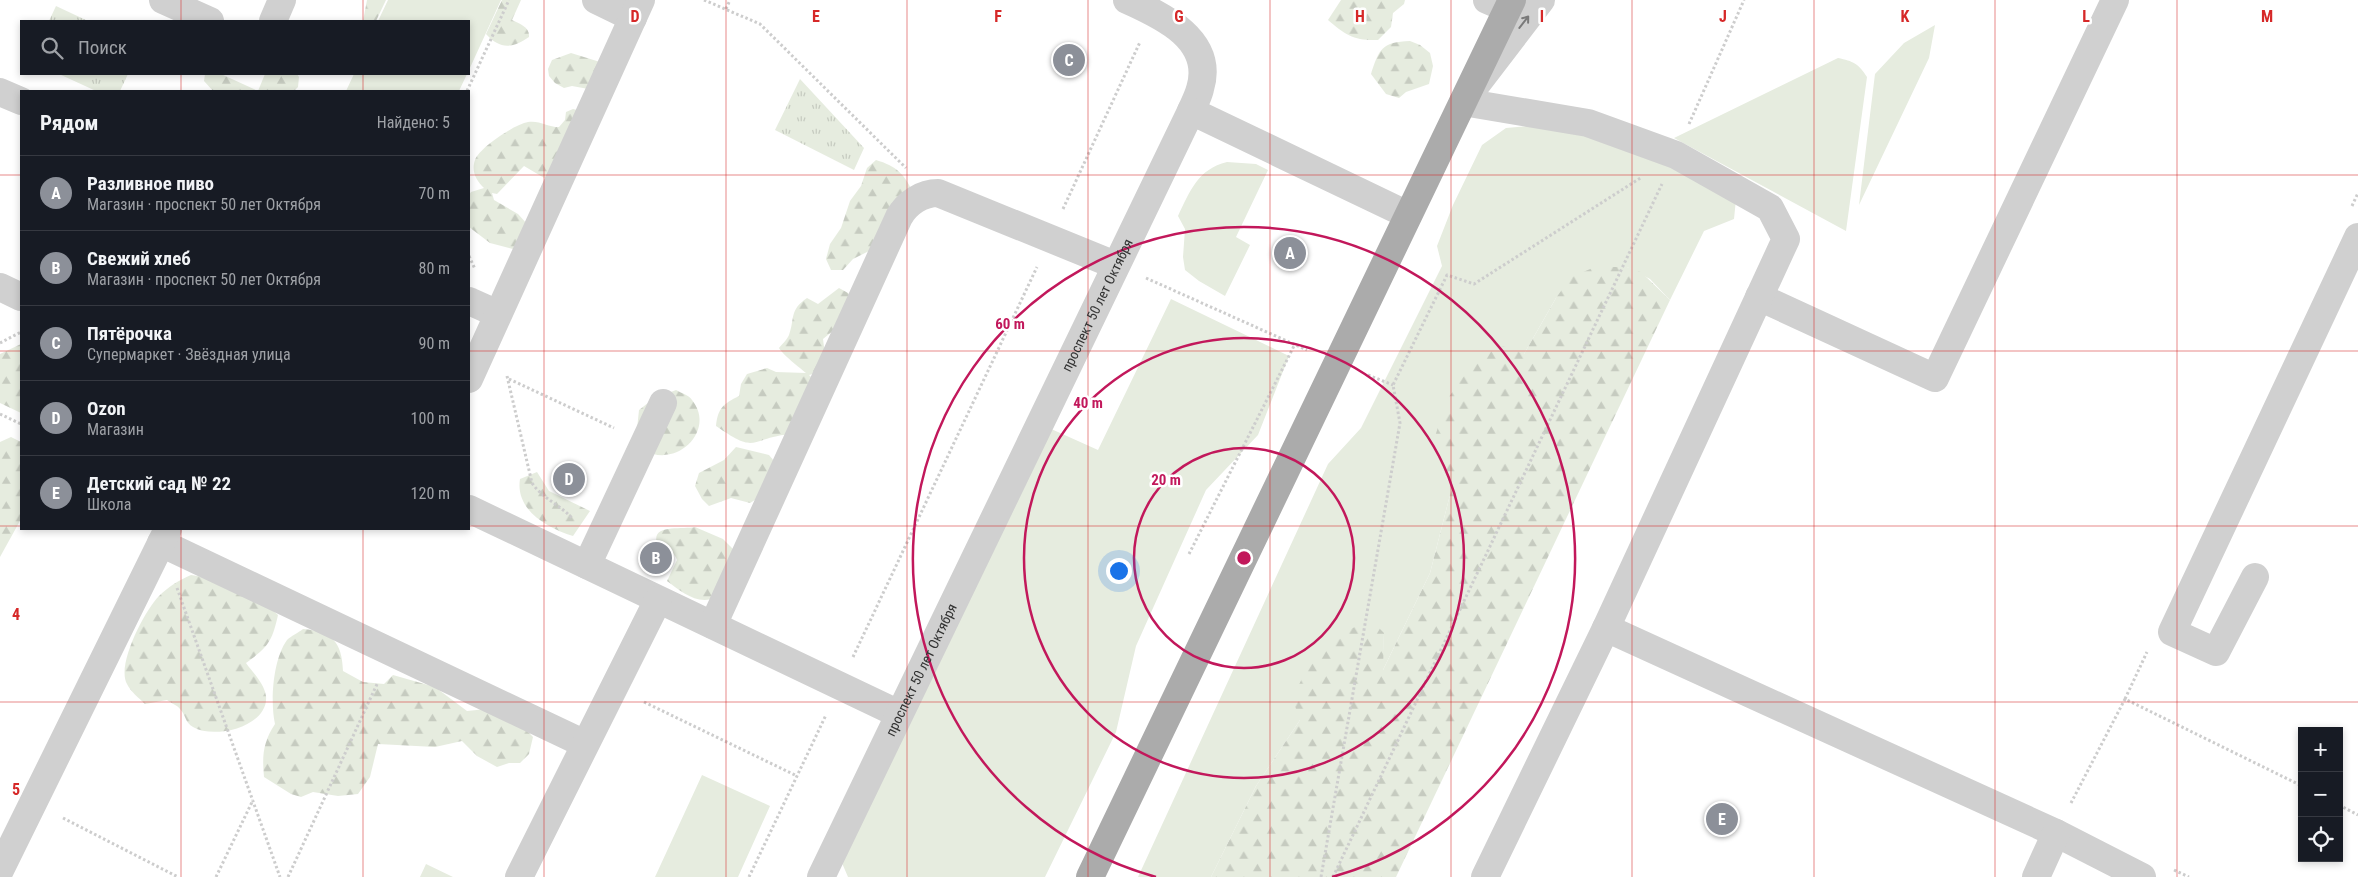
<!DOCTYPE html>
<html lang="ru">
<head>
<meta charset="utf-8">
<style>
  body { margin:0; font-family:"Roboto Condensed",sans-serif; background:#242831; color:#f1f3f6 }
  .controls { position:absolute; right:15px; bottom:15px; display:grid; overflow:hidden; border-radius:0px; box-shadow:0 2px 8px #0003 }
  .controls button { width:45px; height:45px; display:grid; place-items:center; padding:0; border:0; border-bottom:1px solid #363941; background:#171b24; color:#f1f3f6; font:25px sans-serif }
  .you { position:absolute; left:1118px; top:570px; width:18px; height:18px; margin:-12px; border:4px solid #fff; border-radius:50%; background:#1a73e8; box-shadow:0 0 0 8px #1a73e833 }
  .badge { display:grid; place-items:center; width:32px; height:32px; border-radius:50%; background:#8c9099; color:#fff; font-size:16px; font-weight:700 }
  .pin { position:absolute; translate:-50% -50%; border:2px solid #fff; box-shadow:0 1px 5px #0006 }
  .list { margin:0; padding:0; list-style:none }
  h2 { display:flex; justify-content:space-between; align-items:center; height:65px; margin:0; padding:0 20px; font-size:21px }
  h2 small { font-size:16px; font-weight:400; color:#9ea1a6 }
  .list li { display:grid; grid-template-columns:32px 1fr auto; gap:15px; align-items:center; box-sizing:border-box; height:75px; padding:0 20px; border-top:1px solid #363941 }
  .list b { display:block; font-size:19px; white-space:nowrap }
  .list p { margin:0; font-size:16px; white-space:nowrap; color:#9ea1a6 }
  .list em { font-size:16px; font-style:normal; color:#9ea1a6 }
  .icon { flex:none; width:28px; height:28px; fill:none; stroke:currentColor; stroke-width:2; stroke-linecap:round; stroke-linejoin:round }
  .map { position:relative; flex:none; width:2358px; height:877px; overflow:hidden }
  .search { position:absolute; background:#171b24; box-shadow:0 2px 8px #0003; left:20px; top:20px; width:450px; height:55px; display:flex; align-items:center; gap:12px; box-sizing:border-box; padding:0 18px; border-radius:0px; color:#9ea1a6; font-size:19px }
  .panel { position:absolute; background:#171b24; box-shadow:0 2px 8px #0003; left:20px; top:90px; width:450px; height:440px; border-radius:0px }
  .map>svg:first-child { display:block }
  .green { fill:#e6ecdf }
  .forest { fill:url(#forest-firs) }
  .park { fill:url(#park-tufts) }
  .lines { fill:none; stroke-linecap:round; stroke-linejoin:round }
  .path { stroke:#cdcdcd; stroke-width:3; stroke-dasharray:2.5 2.5; stroke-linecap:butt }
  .minor { stroke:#d0d0d0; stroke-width:28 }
  .major { stroke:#ababab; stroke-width:28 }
  .oneway { stroke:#7a7a7a }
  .grid { fill:none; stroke:#d62828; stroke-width:1; stroke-opacity:0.55 }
  .ring { fill:none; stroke:#c2185b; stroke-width:2.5 }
  .labels { text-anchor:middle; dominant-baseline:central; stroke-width:5; stroke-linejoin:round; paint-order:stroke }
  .street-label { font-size:14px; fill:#333; stroke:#fff }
  .grid-label { font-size:16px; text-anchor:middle; font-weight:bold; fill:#d62828; stroke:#fff; stroke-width:5; stroke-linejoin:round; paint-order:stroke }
  .centre { fill:#c2185b; stroke:#fff; stroke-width:2.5 }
  .ring-label { font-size:15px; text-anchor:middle; font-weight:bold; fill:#c2185b; stroke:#fff; stroke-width:5; stroke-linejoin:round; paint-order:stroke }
</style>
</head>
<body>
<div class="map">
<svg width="2358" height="877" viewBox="0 0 2358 877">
  <defs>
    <pattern id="forest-firs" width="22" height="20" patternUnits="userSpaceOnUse" patternTransform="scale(1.25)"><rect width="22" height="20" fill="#e6ecdf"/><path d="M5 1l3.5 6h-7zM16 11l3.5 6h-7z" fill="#c6cbc0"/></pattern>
    <pattern id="park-tufts" width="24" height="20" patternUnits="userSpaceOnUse" patternTransform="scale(1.25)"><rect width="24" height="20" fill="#e6ecdf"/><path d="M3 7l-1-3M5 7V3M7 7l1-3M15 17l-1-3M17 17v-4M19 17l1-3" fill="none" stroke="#c6cbc0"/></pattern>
  </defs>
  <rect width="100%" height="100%" fill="#fff"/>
  <path class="green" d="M388,0H501L469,70V21H378Z
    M1935,25L1929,58L1859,205L1875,74L1904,43Z
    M1838,58C1853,61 1859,64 1867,77L1846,231L1674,138Z
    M354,74H467L459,91H346Z
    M1529,126L1645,146L1736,199L1734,219L1704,231L1670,300L1650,279L1627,267L1556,298L1524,354L1442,471L1452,487L1430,573L1382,672L1384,633L1300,720L1256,786L1211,877H1138L1328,464L1361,428L1442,266L1437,246L1453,205L1482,145L1506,128Z
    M1227,162L1256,164L1268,170L1236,237L1250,245L1225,296L1199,281L1185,270L1183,257L1185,229L1178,216C1190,191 1198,169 1227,162Z
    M1171,299L1289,356L1258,435L1206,490L1136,646L1116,732L1045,877H848L842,863L1049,428L1098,450Z
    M702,775L770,806L738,877H655Z
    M426,864L453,877H420Z"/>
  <path class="forest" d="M367,0H386L376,21H363Z
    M502,0H521L512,20C520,24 530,27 529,37C513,48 500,50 486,34Z
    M1341,0H1405L1404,4L1393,13L1391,27L1378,40C1355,41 1345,35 1328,20Z
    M1410,41L1420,45L1430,53L1433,66L1429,84L1406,92L1399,98L1386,94L1371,74C1379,49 1382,42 1410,41Z
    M571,53L600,62L594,90L572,86L564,88L555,83L549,76L548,69L552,60Z
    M205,74H221L258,91H213L204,81Z
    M265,74H297L299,77L298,87L294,91H258Z
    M573,109L577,110L546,179L524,166L497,194L492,193L494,200L518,214L528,225L513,249L490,243L469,227V195L471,192L484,188C476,180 471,171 475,160C479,148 515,124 528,122C539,120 548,127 559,127L565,120L566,112Z
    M876,160C896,166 905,174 913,193L877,247L853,259L843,270H831L826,259L830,244L841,228L850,201L861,186L867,168Z
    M1595,267H1627L1641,272L1670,300L1396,877H1211L1256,786L1300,720L1292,698L1320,644L1365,622L1375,624L1384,633L1383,670L1430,573L1452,487L1442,471L1434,440L1446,401L1476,359L1503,346L1524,354L1556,298L1571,277Z
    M839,288L848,293L853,302L834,330L823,339L824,347L829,357L817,373L809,375L817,383L790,434C747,439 758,455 716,426C718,408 723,404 739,396L741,384L747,374L767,368L776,372L806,373C800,368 782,354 779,348C782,344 787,340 789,335C795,319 789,310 807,298L818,304Z
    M21,344V413L0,403V354Z
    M676,390C681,393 689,395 692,400C714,427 684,462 653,454L637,429L639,410L653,399Z
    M11,437L21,442V519L0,557V442Z
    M736,447L769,455L779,467L763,495L750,503L731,498L709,506L702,499L695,486L699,473L724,460Z
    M537,472L549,491L590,511L573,536C547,528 515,510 520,479Z
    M695,527L723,539L733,549L711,599C696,604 679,590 667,581L677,560C674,551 667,549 658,546C648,523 682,530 695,527Z
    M191,575C221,579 255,595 278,615C272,642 268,647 246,663C253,673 264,683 266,696C269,726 215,740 193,727C185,723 186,715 180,709C177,705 171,703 167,700L145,704C139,698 130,691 127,684C116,665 145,610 159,596C168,587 179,580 191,575Z
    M303,629C332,631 342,642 343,671L363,682L384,684L393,675L435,687L467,711L496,708L515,718L533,737L529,754L520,763H509L497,767L477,756L462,741L435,747L378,744L370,777L358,794L338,796L313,792L301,797L291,794L264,777C262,756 263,742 275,724C270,702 273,659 287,640C291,636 298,633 303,629Z"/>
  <path class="park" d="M56,6L88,21H49Z
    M59,74H128L120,91H96Z
    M800,79L864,148L854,170L775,130Z"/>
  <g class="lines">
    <path class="path" d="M704,0L760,24L906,168
      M726,9L730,0
      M467,91L509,0
      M1689,124L1744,0
      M2352,206L2358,193
      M1063,209L1140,42
      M469,256L475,269
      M1146,278L1307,350
      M0,343L21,332
      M1368,375L1393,385
      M507,376L532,483C542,498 560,505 572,518
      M509,379L614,428
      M0,414L21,424
      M1189,554L1295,344
      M177,588L280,877
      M853,657L1037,267
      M2125,699L2147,652
      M644,702L797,776
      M2071,803L2125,699L2302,786
      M2339,805L2358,815
      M63,818L178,877
      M2174,870L2189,877
      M216,877L253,800
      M288,877L378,682
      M749,877L826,715
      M1321,877L1400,423L1393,385L1447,275L1474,284L1642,177
      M1333,877L1662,184"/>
    <g class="minor">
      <path d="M163,0L210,21"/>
      <path d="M596,0L633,18"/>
      <path d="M1127,0C1163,16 1215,40 1200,89C1198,97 1194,104 1191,111"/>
      <path d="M1487,0L1508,9"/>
      <path d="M273,21L282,0"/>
      <path d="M0,92L21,101"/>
      <path d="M0,287L21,297"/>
      <path d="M1759,297L1935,378L2115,0"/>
      <path d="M469,301L498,314"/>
      <path d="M469,379L641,0"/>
      <path d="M469,509L899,714"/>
      <path d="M161,543L585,744"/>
      <path d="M587,565L663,403"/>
      <path d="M2255,577L2216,652L2172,632L2358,237"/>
      <path d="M713,625L899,217C907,203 922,193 938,193L1115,265"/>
      <path d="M1606,628L2056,833L2142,877"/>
      <path d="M0,870L168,529"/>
      <path d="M519,877L658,600"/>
      <path id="s1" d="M821,877L1191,111L1408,215"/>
      <path d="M1485,877L1606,628L1786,239L1770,208L1676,155L1588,123L1463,102L1541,0"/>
      <path d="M2036,877L2056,833"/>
    </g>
    <path class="major" d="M1090,877L1512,0"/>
  </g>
  <defs><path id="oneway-shaft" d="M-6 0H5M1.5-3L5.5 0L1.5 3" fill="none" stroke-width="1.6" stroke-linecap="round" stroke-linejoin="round" transform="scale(1.25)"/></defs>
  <use class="oneway" href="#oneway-shaft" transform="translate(1524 22) rotate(-52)"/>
  <path class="grid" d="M181,0V21M363,0V21M544,0V877M726,0V877M907,0V877M1088,0V877M1270,0V877M1451,0V877M1632,0V877M1814,0V877M1995,0V877M2177,0V877M181,74V91M363,74V91M0,175H21M469,175H2358M0,351H21M469,351H2358M0,526H21M469,526H2358M181,529V877M363,529V877M0,702H2358"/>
  <g class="ring">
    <circle cx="1244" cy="558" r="110"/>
    <circle cx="1244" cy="558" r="220"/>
    <path d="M1156 877A331 331 0 1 1 1332 877"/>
  </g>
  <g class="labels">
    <g class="street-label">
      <text stroke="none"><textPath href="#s1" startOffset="635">проспект 50 лет Октября</textPath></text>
      <text stroke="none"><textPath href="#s1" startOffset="230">проспект 50 лет Октября</textPath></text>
    </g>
  </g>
  <g class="grid-label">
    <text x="635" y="22">D</text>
    <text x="816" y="22">E</text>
    <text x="998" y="22">F</text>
    <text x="1179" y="22">G</text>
    <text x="1360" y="22">H</text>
    <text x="1542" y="22">I</text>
    <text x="1723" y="22">J</text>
    <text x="1905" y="22">K</text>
    <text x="2086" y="22">L</text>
    <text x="2267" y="22">M</text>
    <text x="16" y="620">4</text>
    <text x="16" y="795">5</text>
  </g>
  <circle cx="1244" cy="558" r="8" class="centre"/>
  <g class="ring-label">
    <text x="1010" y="329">60 m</text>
    <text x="1088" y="408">40 m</text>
    <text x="1166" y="485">20 m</text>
  </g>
</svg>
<div class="controls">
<button>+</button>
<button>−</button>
<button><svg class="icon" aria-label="locate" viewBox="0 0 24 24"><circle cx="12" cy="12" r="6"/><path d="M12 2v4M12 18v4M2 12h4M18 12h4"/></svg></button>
</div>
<div class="you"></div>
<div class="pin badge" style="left:1290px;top:253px">A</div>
<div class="pin badge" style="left:656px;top:558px">B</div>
<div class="pin badge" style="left:1069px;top:60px">C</div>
<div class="pin badge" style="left:569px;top:479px">D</div>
<div class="pin badge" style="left:1722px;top:819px">E</div>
<div class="search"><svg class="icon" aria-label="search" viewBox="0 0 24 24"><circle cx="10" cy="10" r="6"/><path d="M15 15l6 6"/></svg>Поиск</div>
<section class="panel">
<h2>Рядом<small>Найдено: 5</small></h2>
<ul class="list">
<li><span class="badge">A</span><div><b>Разливное пиво</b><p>Магазин · проспект 50 лет Октября</p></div><em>70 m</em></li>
<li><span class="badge">B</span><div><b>Свежий хлеб</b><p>Магазин · проспект 50 лет Октября</p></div><em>80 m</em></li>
<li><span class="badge">C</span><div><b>Пятёрочка</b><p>Супермаркет · Звёздная улица</p></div><em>90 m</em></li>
<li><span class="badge">D</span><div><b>Ozon</b><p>Магазин</p></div><em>100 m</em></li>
<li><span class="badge">E</span><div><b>Детский сад № 22</b><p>Школа</p></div><em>120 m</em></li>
</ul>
</section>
</div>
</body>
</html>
